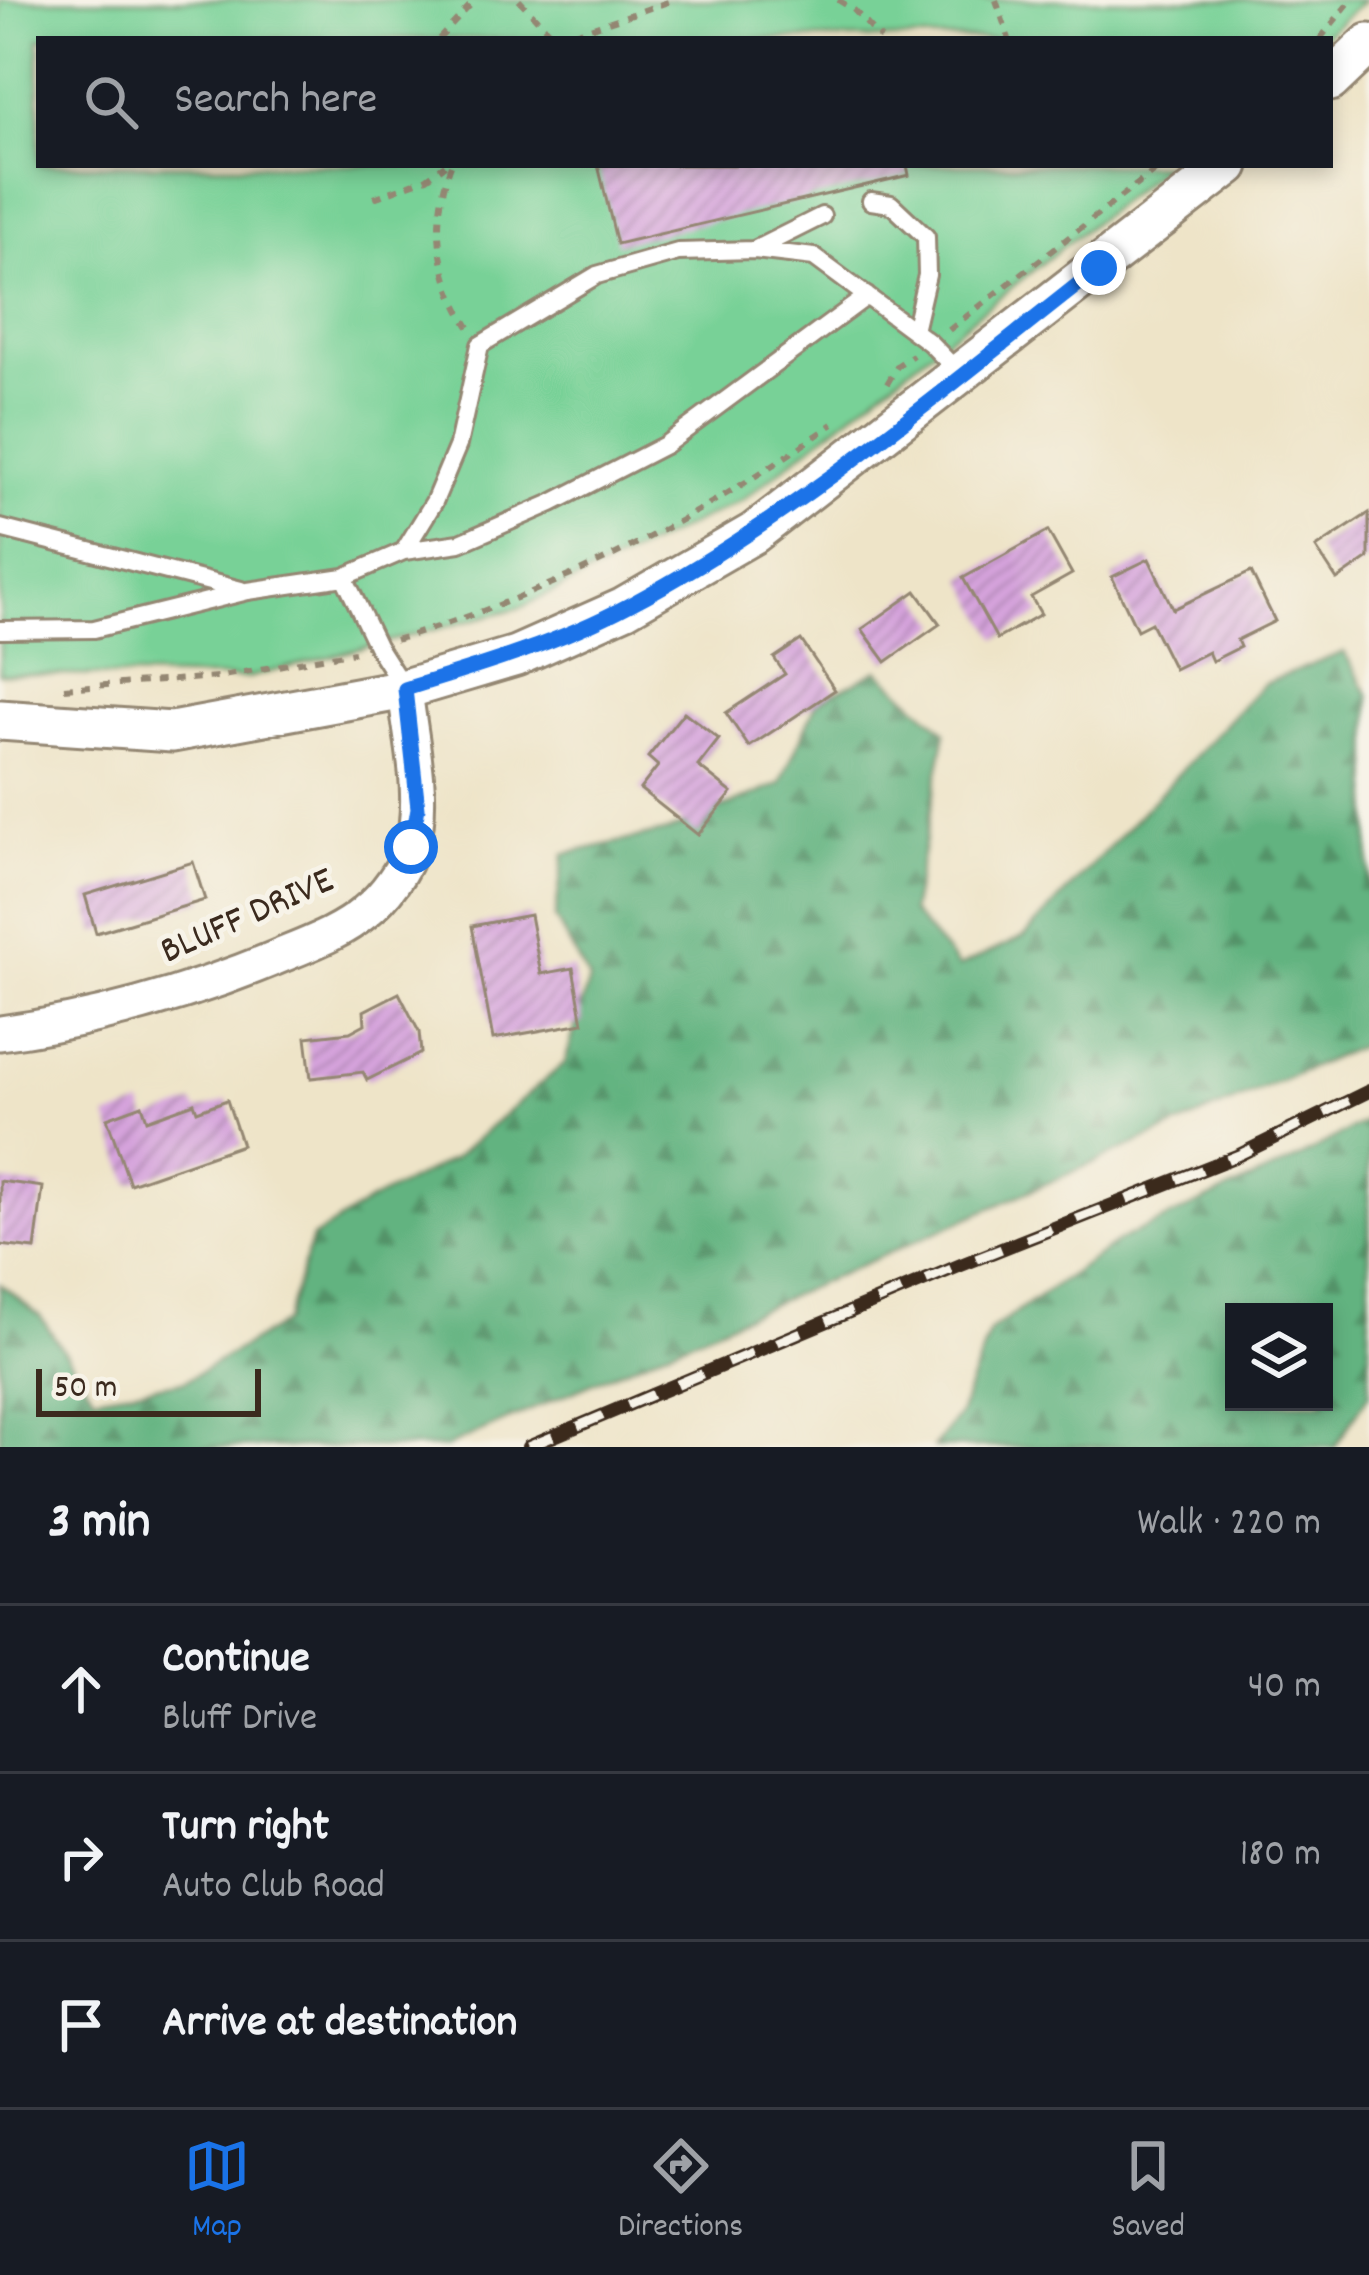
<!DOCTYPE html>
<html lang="en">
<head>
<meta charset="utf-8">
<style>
  body { margin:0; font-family:Dekko,sans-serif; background:#242831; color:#f1f3f6 }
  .controls { position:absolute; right:36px; bottom:36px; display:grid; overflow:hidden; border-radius:0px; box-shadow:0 6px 18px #0003 }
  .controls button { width:108px; height:108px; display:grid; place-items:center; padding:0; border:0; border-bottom:3px solid #363941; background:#171b24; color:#f1f3f6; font:60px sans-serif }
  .scale { position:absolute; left:36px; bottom:30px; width:225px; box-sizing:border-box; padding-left:12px; border:6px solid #3b2a1e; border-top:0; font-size:33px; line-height:42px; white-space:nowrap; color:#3b2a1e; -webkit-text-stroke:9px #f7f3e8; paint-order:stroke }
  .stop { position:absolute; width:36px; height:36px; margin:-27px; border:9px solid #1a73e8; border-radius:50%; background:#fff }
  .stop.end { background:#1a73e8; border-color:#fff; box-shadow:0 3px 12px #0008 }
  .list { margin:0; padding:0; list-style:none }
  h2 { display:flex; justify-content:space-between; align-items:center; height:156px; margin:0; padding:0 48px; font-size:51px }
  h2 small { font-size:39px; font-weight:400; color:#9ea1a6 }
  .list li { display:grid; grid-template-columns:78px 1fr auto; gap:36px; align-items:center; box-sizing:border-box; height:168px; padding:0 48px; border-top:3px solid #363941 }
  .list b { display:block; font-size:45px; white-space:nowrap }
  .list p { margin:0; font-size:39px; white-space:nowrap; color:#9ea1a6 }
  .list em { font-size:39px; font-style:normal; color:#9ea1a6 }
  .icon { flex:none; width:66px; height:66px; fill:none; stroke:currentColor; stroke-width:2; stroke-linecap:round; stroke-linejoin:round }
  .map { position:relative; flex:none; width:1369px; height:1447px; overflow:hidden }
  .search { position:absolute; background:#171b24; box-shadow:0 6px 18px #0003; left:36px; right:36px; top:36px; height:132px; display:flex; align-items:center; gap:30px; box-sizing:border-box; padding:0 42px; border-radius:0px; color:#9ea1a6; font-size:45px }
  .sheet { height:660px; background:#171b24 }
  nav { display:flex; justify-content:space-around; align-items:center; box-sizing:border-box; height:168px; border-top:3px solid #363941; background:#171b24; font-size:33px; color:#9ea1a6 }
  nav a { display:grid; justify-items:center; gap:6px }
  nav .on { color:#1a73e8 }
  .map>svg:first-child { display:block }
  .grass { fill:#78d197; stroke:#5a7e5a; stroke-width:3 }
  .forest { fill:url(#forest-firs); stroke:#4e6e4f; stroke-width:3; fill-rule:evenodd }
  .building { fill:url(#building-hatch) }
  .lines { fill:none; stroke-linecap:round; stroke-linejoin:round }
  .service-casing { stroke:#948773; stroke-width:22 }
  .minor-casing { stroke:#948773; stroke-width:39 }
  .tertiary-casing { stroke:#948773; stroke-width:45 }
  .path { stroke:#948773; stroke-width:6; stroke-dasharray:9 9; stroke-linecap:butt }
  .service { stroke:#fff; stroke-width:16 }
  .minor { stroke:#fff; stroke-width:33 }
  .tertiary { stroke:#fff; stroke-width:39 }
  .rail-casing { stroke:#3b2a1e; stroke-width:14 }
  .rail { stroke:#f7f3e8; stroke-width:9; stroke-dasharray:27; stroke-linecap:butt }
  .route { stroke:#1a73e8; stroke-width:15 }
  .labels { text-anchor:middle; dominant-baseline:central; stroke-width:10; stroke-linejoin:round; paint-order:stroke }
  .street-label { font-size:39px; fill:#3b2a1e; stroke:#f7f3e8 }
</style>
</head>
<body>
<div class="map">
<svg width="1369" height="1447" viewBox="0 0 1369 1447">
  <defs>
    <pattern id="forest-firs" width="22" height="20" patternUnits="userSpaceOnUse" patternTransform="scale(3)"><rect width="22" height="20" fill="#62b380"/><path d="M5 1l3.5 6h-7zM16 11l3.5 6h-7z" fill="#529268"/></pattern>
    <pattern id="building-hatch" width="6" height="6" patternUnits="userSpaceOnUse" patternTransform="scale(3)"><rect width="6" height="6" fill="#d5a3dc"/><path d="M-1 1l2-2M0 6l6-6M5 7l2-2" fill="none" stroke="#ae85b2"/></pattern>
  </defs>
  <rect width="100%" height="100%" fill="#f7f3e8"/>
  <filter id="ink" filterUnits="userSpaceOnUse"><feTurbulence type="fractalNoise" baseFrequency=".00833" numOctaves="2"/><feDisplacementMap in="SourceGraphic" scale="24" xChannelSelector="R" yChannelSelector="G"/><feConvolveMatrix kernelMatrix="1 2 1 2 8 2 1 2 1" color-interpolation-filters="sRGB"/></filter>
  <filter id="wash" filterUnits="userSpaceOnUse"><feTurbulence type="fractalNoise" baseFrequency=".004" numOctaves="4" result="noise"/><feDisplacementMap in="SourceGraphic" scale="48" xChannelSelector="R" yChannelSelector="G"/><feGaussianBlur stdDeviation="2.7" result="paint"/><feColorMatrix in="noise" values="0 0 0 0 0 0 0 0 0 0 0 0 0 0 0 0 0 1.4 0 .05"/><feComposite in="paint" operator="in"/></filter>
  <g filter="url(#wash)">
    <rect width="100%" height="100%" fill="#eee4c8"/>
    <path class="grass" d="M0,0H1365L1320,39H39V165H1166L744,499L522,607L247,678L0,674Z"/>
    <path class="forest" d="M1344,652L1369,695V1042L446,1447H0V1284L40,1316L94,1396L185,1381L285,1322L312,1238L372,1200L453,1159L565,1063L589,980L555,918L564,854L669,831L780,784L817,702L878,670L946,732L911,912L959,967L1025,936L1263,684Z
      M1369,1119V1394L1335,1447H934L959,1415L990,1331L1120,1240L1301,1157ZM1234,1312H1324V1402H1234Z"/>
    <g id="blocks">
      <path class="building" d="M598,165H907L909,175L617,244Z
        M1369,513V558L1337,580L1316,548Z
        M1048,531L1072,574L1031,597L1041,614L997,639L963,578Z
        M1149,559L1173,609L1251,572L1275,621L1237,640L1240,647L1212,661L1208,652L1174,669L1151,623L1137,630L1112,577Z
        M916,591L940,624L886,662L862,629Z
        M801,640L835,690L749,747L726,713L785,674L774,658Z
        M684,712L719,739L698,766L732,793L698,835L640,789L658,766L648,757Z
        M193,862L205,900L96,933L85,895Z
        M530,915L541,974L573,968L583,1023L493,1039L472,926Z
        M399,993L419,1032L421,1053L367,1080L363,1072L311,1078L306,1037L350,1032L365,1024L364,1011Z
        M227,1100L242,1145L130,1184L107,1118L142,1105L147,1120L194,1103L197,1111Z
        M0,1181L43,1187L35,1249L0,1245Z"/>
    </g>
  </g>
  <g filter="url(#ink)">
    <use href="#blocks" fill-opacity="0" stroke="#948773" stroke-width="3"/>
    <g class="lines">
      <g class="service-casing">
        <path id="service" d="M871,201L891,204L926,237L927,275L914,331
          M756,249L822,216
          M0,528L241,590
          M404,551L460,543L552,503L665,445L867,296
          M344,577L377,646L403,687
          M0,630L94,629L248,591L344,577L404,551L434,502L458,445L480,345L597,275L678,252L755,250L814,257L930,343L960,374"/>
      </g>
      <g class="minor-casing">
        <path id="minor" d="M0,1033C96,1020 185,995 275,958C306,945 339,934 365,912C385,896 404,870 412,845C426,797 410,738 405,689"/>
      </g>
      <g class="tertiary-casing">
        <path id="tertiary" d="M1330,81L1369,44
          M0,720L172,732L405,689L516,656L624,608L754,533L1229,165"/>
      </g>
      <path class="path" d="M519,0L556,39
        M838,0L853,9L881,39
        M996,0L1009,39
        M439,39L475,0
        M557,39L674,0
        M1320,39L1351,0
        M451,165C430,221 437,276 469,327
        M374,198L427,178L445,165
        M949,330L1162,165
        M887,384L898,365L913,355
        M395,640C552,594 700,519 833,424
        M64,688L217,677L354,652"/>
      <use href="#service" class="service"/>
      <use href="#minor" class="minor"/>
      <use href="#tertiary" class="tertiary"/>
      <g class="rail-casing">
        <path id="rail" d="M528,1447L961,1265L1239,1155L1369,1091"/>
      </g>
      <use href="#rail" class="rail"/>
    </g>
  </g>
  <g class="lines" filter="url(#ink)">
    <path class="route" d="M411,847L418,808L405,689C481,666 558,643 629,605C796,517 949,385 1099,268"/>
  </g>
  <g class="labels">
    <g class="street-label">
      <text transform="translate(248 918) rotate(-24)">BLUFF DRIVE</text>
    </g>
  </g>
</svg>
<div class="controls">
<button><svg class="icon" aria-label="layers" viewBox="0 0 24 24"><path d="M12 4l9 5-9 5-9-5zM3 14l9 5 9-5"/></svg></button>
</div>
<div class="scale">50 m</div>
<div class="stop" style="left:411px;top:847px"></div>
<div class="stop end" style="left:1099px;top:268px"></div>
<div class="search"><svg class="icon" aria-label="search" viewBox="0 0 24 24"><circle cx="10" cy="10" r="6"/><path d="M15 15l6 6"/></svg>Search here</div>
</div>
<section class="sheet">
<h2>3 min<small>Walk · 220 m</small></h2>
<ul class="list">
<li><svg class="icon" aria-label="ahead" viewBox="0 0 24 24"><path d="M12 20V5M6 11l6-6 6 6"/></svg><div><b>Continue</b><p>Bluff Drive</p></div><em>40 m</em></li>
<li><svg class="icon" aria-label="right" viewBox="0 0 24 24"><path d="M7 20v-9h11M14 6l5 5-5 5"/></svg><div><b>Turn right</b><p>Auto Club Road</p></div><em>180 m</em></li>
<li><svg class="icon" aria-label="arrive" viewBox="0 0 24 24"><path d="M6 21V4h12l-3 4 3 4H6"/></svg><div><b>Arrive at destination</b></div></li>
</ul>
</section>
<nav>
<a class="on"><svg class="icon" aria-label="map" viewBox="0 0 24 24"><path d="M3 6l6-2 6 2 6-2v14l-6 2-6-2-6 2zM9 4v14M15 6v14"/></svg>Map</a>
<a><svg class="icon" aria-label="directions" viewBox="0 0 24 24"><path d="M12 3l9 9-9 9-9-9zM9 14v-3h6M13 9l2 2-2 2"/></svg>Directions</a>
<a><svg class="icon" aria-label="saved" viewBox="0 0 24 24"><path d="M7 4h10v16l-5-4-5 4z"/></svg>Saved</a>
</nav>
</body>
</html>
